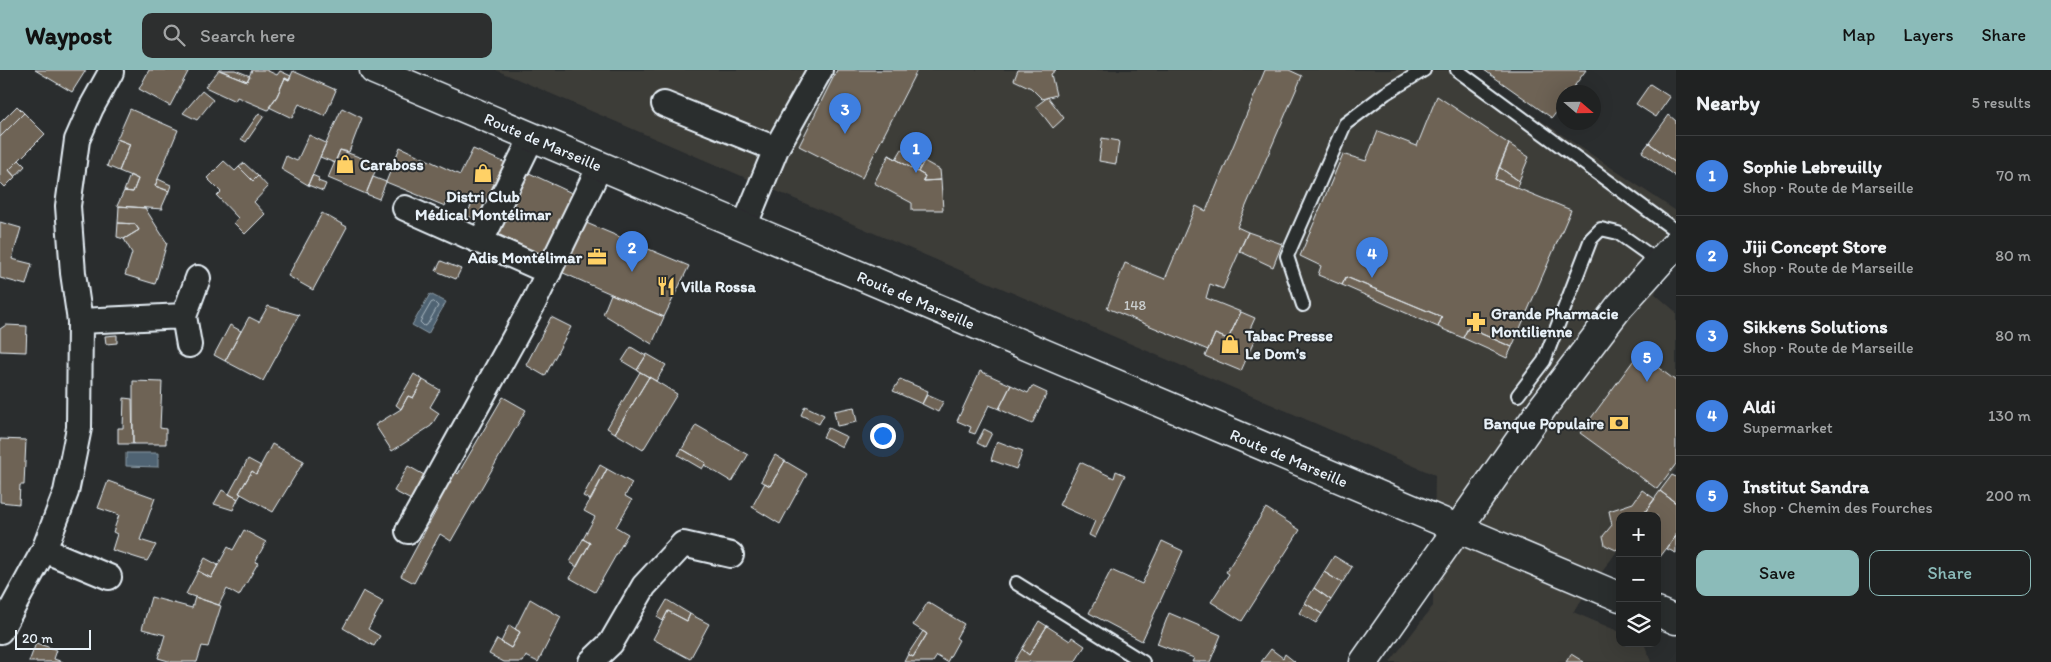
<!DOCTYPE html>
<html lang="en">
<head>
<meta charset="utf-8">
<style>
  body { margin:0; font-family:Itim,sans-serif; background:#2d2f2f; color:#f1f3f6 }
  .controls { position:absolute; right:15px; bottom:15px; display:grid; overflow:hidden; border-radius:10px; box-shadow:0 5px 20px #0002 }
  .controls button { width:45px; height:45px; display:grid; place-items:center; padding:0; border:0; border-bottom:1px solid #3d3f40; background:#202222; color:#f1f3f6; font:25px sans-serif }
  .compass { position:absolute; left:1556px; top:15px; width:45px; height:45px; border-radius:50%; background:#202222; box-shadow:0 5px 20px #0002; rotate:110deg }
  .scale { position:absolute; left:15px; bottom:12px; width:76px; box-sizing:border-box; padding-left:5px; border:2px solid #e8f1f8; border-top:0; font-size:14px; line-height:18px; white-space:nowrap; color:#e8f1f8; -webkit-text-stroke:4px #2a2d2e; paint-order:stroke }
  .you { position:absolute; left:882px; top:365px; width:18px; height:18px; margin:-12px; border:4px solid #fff; border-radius:50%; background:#1a73e8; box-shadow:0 0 0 8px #1a73e833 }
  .badge { display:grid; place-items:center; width:32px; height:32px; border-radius:50%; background:#8bbbb9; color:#fff; font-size:16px; font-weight:700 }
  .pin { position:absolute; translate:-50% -41px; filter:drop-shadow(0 1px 2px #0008) }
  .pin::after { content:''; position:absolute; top:26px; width:18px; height:15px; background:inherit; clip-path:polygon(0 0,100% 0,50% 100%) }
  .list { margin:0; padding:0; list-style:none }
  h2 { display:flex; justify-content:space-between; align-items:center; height:65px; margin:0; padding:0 20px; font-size:21px }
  h2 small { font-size:16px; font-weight:400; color:#a2a4a5 }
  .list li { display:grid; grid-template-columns:32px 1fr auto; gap:15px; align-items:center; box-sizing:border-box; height:80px; padding:0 20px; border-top:1px solid #3d3f40 }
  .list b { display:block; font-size:19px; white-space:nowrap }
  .list p { margin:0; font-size:16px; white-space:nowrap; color:#a2a4a5 }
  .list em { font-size:16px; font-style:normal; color:#a2a4a5 }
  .actions { display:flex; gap:10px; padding:15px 20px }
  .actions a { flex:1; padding:11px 0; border:1px solid #8bbbb9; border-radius:10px; text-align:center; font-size:18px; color:#8bbbb9 }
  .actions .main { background:#8bbbb9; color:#111 }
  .icon { flex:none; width:28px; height:28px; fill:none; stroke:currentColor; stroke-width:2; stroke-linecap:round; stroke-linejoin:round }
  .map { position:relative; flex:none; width:1676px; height:592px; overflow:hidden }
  header { display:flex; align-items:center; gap:30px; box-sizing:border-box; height:70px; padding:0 25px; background:#8bbbb9; color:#111 }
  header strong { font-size:24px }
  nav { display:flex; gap:28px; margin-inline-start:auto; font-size:18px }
  .search { width:350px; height:45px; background:#2d2f2f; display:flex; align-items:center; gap:12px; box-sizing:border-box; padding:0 18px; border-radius:10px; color:#a2a4a5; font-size:19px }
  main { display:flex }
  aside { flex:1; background:#202222 }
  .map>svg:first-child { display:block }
  .built { fill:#3e3d39 }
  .water { fill:#4f6473; stroke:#8c9ca8 }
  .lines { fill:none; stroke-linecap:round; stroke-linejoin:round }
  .shore { stroke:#abb9c3; stroke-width:1 }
  .building { fill:#6e6354; stroke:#e8f1f8 }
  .service-casing { stroke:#e8f1f8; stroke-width:16 }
  .minor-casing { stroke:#e8f1f8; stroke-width:28 }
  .secondary-casing { stroke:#e8f1f8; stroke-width:31 }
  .service { stroke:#2a2d2e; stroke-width:12 }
  .minor { stroke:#2a2d2e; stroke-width:24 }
  .secondary { stroke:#2a2d2e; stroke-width:28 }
  .labels { text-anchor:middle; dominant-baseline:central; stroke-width:4; stroke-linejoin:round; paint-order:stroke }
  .number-label { font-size:14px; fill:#cacecf }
  .street-label { font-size:16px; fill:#e8f1f8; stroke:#2a2d2e }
  .poi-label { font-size:16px; font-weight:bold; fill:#e8f1f8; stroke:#2a2d2e; text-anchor:start }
</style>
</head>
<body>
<header>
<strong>Waypost</strong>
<div class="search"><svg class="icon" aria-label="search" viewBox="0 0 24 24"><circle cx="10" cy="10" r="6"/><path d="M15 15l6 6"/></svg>Search here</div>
<nav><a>Map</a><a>Layers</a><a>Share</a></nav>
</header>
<main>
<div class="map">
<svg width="1676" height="592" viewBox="0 0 1676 592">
  <rect width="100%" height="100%" fill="#2a2d2e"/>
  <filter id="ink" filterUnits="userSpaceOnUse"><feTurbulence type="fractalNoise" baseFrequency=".02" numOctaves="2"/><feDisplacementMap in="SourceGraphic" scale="10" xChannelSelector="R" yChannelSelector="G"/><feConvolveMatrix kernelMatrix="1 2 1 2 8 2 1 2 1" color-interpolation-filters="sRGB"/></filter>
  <g filter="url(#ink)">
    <path class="built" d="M496,0H1465L1676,141V160L1655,224L1676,242V399L1642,446H1620V477L1573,542L1620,562V573H1644L1651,592H1390L1433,536L1435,405Z"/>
    <path class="water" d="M430,224L446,232L428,264L412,255Z
      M126,383H158V397L126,396Z"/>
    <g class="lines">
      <path class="shore" d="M434,232L438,236L427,255L424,256L420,252L431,233Z"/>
    </g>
    <path class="building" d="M35,0H86L72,22Z
      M149,0H189L170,36L139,19Z
      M219,0L247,11L252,0H266L277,5L280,1L291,6L289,10L285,8L277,26L268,40L237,27L235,31L205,17Z
      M220,0H235L250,6L247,11Z
      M837,0H917L862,108L799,76Z
      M1018,0H1056L1051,4L1056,25L1042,29L1031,18L1014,10Z
      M1265,0H1289L1302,6L1237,157L1248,162L1223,219L1210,214L1206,228L1241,242L1228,269L1215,264L1208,280L1107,238L1125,193L1165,209L1196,136L1206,141Z
      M1484,0H1586L1570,22H1564V32L1552,48Z
      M293,1L336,20L325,46L299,34L292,48L269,37L277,26L285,8L289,10Z
      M1650,14L1670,27L1656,47L1636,34Z
      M202,21L213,30L197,50L183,43Z
      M1437,26L1509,74L1495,109L1571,140L1512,277L1468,258L1463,268L1438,257L1442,247L1346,207L1342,215L1318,205L1321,196L1300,186L1343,84L1366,91L1378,61L1417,76Z
      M1048,27L1064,48L1053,58L1036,36Z
      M17,36L24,43L0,67V53Z
      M342,38L362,48L349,82L340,80L335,93L320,87Z
      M130,39L178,60L155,116L169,121L162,137L163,139L117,136L124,121L133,122L138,109L119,101L130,74L117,69Z
      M24,43L45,64L9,100L15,107L5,117L0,112V67Z
      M259,43L264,46L246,72L241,69Z
      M1669,45L1676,51V93L1649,73Z
      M309,65L326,73L308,115L281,99L286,86L297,91Z
      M1102,68L1119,71L1116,94L1099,91Z
      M117,69L130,74L119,101L107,96Z
      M1649,73L1676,93V107L1642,82Z
      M1509,74L1529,87L1519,111L1499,97Z
      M400,77L460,105L473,79L506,93L478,151L466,145L472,134L451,124L445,136L386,112Z
      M902,79L924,91L918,102L889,85L896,89Z
      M340,80L378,94L366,124L328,108Z
      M889,85L925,106L923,111L941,110L943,140H912V133L874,113Z
      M19,90L25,96L15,107L9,100Z
      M224,91L235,101L239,97L253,111L258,106L268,117L254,132L265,144L245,164L234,153L238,148L217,126L221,122L207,108Z
      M924,91L940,100L941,110L923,111L925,106L918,102Z
      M244,93L258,106L253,111L239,97Z
      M1499,97L1519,111L1517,118L1495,109Z
      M527,102L574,124L545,187L498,164Z
      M130,105L138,109L133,122L124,121Z
      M312,105L319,108L318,111L326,114L323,121L308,115Z
      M373,107L386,112L379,129L366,124Z
      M158,109L171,115L169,121L155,116Z
      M119,136L145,138L167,173L155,214L125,205L132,183L124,169L139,160L135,154L118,153Z
      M322,143L347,157L313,220L288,206Z
      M0,152L21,158L12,189L32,194L26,215L0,208Z
      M584,152L689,196L664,247L561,202Z
      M118,153L135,154L139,160L124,169L117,167Z
      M1248,162L1282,174L1273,197L1239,181Z
      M441,191L461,199L456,209L436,201Z
      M1346,207L1442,247L1438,257L1342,215Z
      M611,224L664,247L652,274L603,244Z
      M268,236L299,245L263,311L225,291L249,247L259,252Z
      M1241,242L1255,248L1250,259L1258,262L1241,301L1205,286L1215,264L1228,269Z
      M551,247L571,257L545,306L526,295Z
      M6,255L27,256L26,282L0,281V259Z
      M230,255L241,261L225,291L214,285Z
      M1468,258L1512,277L1507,288L1463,268Z
      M117,265V273L106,274L105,266Z
      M631,277L646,286L637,300L622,291Z
      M1639,283L1676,311V394L1657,419L1580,363Z
      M647,284L666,295L656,311L637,300Z
      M980,301L1011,315L999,339L989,335L975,364L969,362L971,357L957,351Z
      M640,302L649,307L615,363L607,358Z
      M414,304L423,310L413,328L408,326L401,339L396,335Z
      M649,307L677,324L643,380L615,363Z
      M900,309L928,321L922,334L893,321Z
      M423,310L440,320L430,337L439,343L431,356L392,381L375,355L401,339L408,326L413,328Z
      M133,311L162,312L160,358L166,359V374H133Z
      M1011,315L1028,323L1032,316L1047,323L1032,354L999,339Z
      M927,325L943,332L938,342L922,334Z
      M503,327L526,340L451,471L440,464L414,513L401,506L438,437L435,435L456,402L458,404Z
      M124,328L132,329L133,374H118V358H123Z
      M805,336L824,345L819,354L801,345Z
      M854,337L857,352L837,356L834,341Z
      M696,355L748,385L732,412L704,395L706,393L682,379Z
      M828,358L847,367L842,377L823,367Z
      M984,359L992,363L985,377L977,373Z
      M0,369L26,370L24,415H20L19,434L0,432Z
      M997,371L1023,381L1016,399L991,390Z
      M272,374L304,391L273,442L239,423L252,401L256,404Z
      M682,379L706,393L702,399L678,385Z
      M775,385L785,391L770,416L761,411Z
      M248,389L261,396L256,404L252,401L239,423L241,424L238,429L229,424Z
      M785,391L807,404L780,454L752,437L765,413L770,416Z
      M1080,392L1114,408L1116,401L1125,405L1095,468L1089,465L1095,451L1059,435Z
      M600,395L607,399L591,430L583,426Z
      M408,396L426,406L413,431L394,421Z
      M607,399L632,413L625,426L632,430L616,457L628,464L595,522L570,508L590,473L583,469L595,447L584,441Z
      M1672,405L1676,407V433L1660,421Z
      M108,411L155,428L140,470L156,475L147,491L112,480L117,464L113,462L119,445L98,438Z
      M222,420L238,429L233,440L214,434Z
      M1642,420L1655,429L1642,446H1620V476L1616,480L1605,475L1603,466L1612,455L1609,441L1633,433Z
      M1660,421L1676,433V466L1660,487L1657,486V446H1642Z
      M1266,438L1300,460L1242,551L1211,532L1229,504L1226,502Z
      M244,460L266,472L255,492L258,493L239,526L227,519L219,535L186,524L198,501L211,508L228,477L233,480Z
      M1676,466V483L1667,479Z
      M583,469L590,473L577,497L570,492Z
      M1162,471L1183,481L1142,571L1089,543L1111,500L1142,514Z
      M1334,486L1352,497L1342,513L1324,502Z
      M205,488L218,495L211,508L198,501Z
      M1324,502L1342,513L1331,530L1314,518Z
      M1314,518L1331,530L1322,544L1305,533Z
      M363,521L383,532L368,559L380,566L374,576L343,558Z
      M151,527L192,538L195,527L221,536L208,577L202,576L197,592H172L158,588L165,565L142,559Z
      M530,529L561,547L538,592L526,586L523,592H504L489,584L497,569L511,578L520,562L515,559Z
      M667,530L690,544L687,551L668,541L663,551L657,547Z
      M928,532L964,554L956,568L959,570L947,592L937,586L933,592H904L908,584L913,587L927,564L913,555Z
      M1305,533L1322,544L1316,553L1299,543Z
      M668,541L687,551L690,544L709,554L690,589L653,569Z
      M1169,543L1221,565L1210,592H1192L1194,588L1157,574Z
      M1039,551L1047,556L1029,585L1022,579Z
      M509,555L520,562L511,578L501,572Z
      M1047,556L1070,571L1072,567L1085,576L1075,592H1014L1022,579L1029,585Z
      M923,561L927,564L913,587L908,584Z
      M36,573L57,580L54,589L63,592H29Z
      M1271,579L1283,588L1285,584L1295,592H1261Z
      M1571,584L1584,592H1566Z"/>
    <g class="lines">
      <g class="service-casing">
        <path id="service" d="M1457,0L1676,161
          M1303,235L1287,186L1345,54L1386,23L1424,0
          M1518,325L1544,291L1591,169L1601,159L1618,163L1659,192
          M1016,513L1143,592"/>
      </g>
      <g class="minor-casing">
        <path id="minor" d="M664,34L776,79L744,157
          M776,79L820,0
          M405,138L549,202
          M481,171L532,67
          M184,246L189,275
          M80,251L184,246L198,208
          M408,461L533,234L600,96
          M44,480L109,507
          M0,561L44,480L66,422L79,358L80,251L73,203L68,136L77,70L91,38L111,2
          M591,592L611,573L644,516L683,474L731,485"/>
      </g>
      <g class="secondary-casing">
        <path id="secondary" d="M374,0L1620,527
          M1657,542L1676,550
          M1364,592L1543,337L1619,237L1676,174"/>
      </g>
      <use href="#service" class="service"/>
      <use href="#minor" class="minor"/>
      <use href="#secondary" class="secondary"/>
    </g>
  </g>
  <defs>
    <g id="shop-bare" transform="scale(1.5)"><path d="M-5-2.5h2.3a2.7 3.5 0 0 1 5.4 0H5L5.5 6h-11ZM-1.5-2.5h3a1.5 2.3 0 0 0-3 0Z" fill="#ffd166" stroke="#2a2d2e" stroke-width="2.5" paint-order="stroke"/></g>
    <g id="office-bare" transform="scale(1.5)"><path d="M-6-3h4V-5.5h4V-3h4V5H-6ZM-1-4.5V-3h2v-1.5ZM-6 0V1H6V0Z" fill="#ffd166" stroke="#2a2d2e" stroke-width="2.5" paint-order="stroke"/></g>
    <g id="restaurant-bare" transform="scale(1.5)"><path d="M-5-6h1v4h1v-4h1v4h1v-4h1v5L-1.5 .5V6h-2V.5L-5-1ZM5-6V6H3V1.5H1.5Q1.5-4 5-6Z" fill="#ffd166" stroke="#2a2d2e" stroke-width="2.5" paint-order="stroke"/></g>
    <g id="pharmacy-bare" transform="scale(1.5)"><path d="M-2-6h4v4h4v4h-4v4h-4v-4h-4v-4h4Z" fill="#ffd166" stroke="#2a2d2e" stroke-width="2.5" paint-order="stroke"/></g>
    <g id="bank-bare" transform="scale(1.5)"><path d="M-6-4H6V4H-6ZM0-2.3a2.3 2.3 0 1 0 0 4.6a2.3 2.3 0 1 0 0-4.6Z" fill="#ffd166" stroke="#2a2d2e" stroke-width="2.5" paint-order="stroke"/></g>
  </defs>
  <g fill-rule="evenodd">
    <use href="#shop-bare" x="345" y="94"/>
    <use href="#shop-bare" x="483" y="103"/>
    <use href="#office-bare" x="597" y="187"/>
    <use href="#restaurant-bare" x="666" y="216"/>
    <use href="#pharmacy-bare" x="1476" y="252"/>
    <use href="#shop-bare" x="1230" y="274"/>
    <use href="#bank-bare" x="1619" y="353"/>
  </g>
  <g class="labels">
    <g class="number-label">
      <text x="1135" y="235">148</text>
    </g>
    <g class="street-label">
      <text transform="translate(543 72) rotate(23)">Route de Marseille</text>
      <text transform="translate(916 230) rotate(23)">Route de Marseille</text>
      <text transform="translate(1289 388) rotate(23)">Route de Marseille</text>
    </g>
    <g class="poi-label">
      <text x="360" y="94">Caraboss</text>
      <text x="483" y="126" text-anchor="middle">Distri Club<tspan x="483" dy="18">Médical Montélimar</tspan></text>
      <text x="582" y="187" text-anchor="end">Adis Montélimar</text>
      <text x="681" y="216">Villa Rossa</text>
      <text x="1491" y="243">Grande Pharmacie<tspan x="1491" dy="18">Montilienne</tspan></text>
      <text x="1245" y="265">Tabac Presse<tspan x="1245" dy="18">Le Dom's</tspan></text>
      <text x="1604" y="353" text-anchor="end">Banque Populaire</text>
    </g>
  </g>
</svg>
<div class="controls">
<button>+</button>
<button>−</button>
<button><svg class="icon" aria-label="layers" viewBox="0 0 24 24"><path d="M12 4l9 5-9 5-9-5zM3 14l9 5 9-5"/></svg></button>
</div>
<svg class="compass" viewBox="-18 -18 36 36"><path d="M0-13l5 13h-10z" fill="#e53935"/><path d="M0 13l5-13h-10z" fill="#a2a4a5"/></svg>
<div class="scale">20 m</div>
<div class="you"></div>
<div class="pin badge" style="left:916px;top:103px;background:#3f7fe0">1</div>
<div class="pin badge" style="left:632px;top:202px;background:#3f7fe0">2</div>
<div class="pin badge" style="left:845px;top:64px;background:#3f7fe0">3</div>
<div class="pin badge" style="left:1372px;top:208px;background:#3f7fe0">4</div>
<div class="pin badge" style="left:1647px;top:312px;background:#3f7fe0">5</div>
</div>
<aside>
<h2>Nearby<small>5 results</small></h2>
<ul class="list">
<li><span class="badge" style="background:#3f7fe0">1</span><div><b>Sophie Lebreuilly</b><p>Shop · Route de Marseille</p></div><em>70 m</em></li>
<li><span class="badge" style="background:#3f7fe0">2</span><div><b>Jiji Concept Store</b><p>Shop · Route de Marseille</p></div><em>80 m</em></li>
<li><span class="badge" style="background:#3f7fe0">3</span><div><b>Sikkens Solutions</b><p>Shop · Route de Marseille</p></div><em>80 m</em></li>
<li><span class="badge" style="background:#3f7fe0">4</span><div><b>Aldi</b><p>Supermarket</p></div><em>130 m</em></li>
<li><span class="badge" style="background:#3f7fe0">5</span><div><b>Institut Sandra</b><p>Shop · Chemin des Fourches</p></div><em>200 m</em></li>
</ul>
<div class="actions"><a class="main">Save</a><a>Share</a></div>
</aside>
</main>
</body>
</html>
